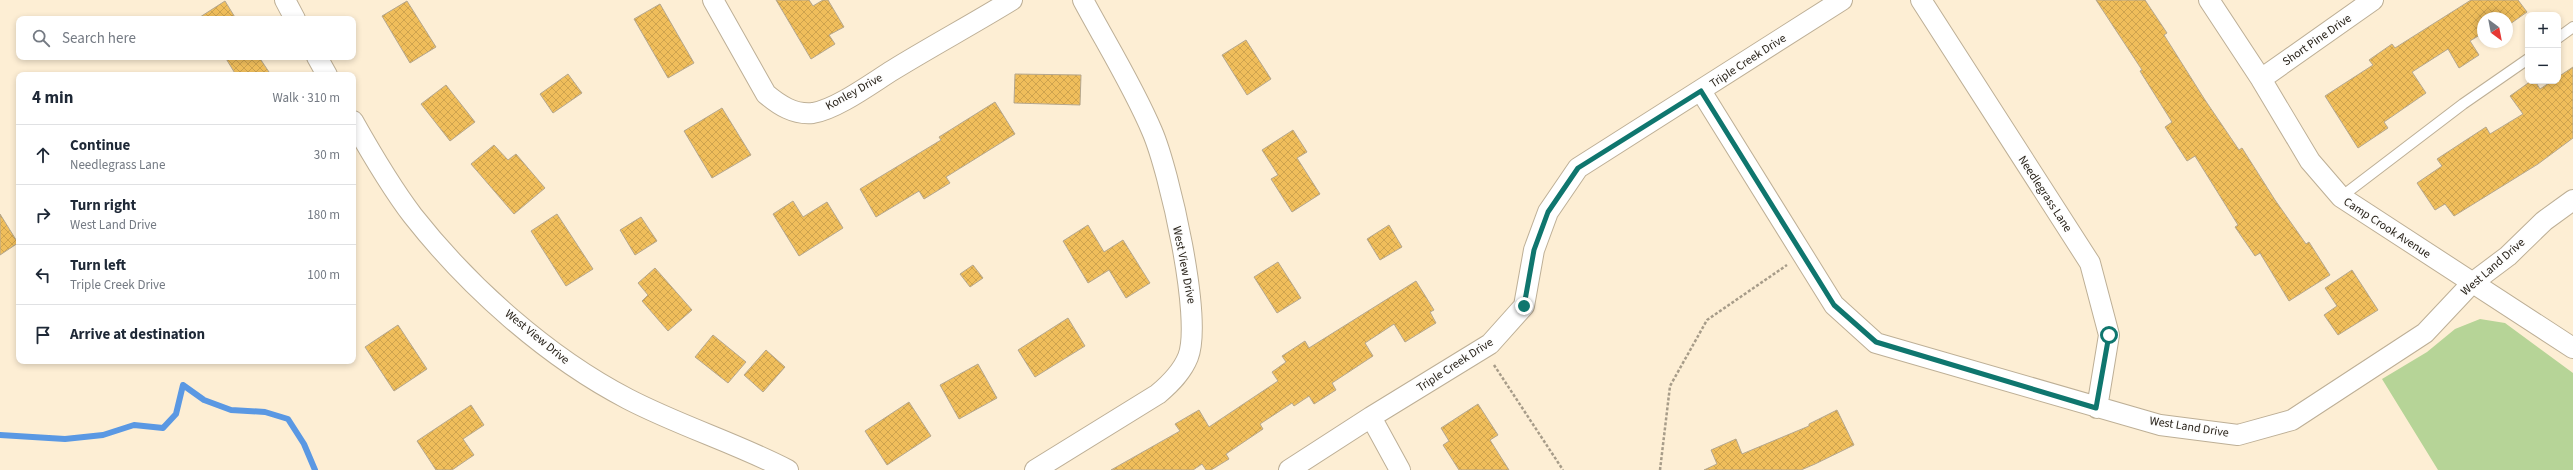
<!DOCTYPE html>
<html lang="en">
<head>
<meta charset="utf-8">
<style>
  body { margin:0; font-family:"Source Sans 3",sans-serif; background:#f2f2f3; color:#1f2937 }
  .controls { position:absolute; right:12px; top:12px; display:grid; overflow:hidden; border-radius:8px; box-shadow:0 2px 6px #0003 }
  .controls button { width:36px; height:36px; display:grid; place-items:center; padding:0; border:0; border-bottom:1px solid #e0e1e3; background:#fff; color:#1f2937; font:20px sans-serif }
  .compass { position:absolute; left:2477px; top:12px; width:36px; height:36px; border-radius:50%; background:#fff; box-shadow:0 2px 6px #0003; rotate:148deg }
  .stop { position:absolute; width:12px; height:12px; margin:-9px; border:3px solid #0f766e; border-radius:50%; background:#fff }
  .stop.end { background:#0f766e; border-color:#fff; box-shadow:0 1px 4px #0008 }
  .list { margin:0; padding:0; list-style:none }
  h2 { display:flex; justify-content:space-between; align-items:center; height:52px; margin:0; padding:0 16px; font-size:17px }
  h2 small { font-size:13px; font-weight:400; color:#747a83 }
  .list li { display:grid; grid-template-columns:26px 1fr auto; gap:12px; align-items:center; box-sizing:border-box; height:60px; padding:0 16px; border-top:1px solid #e0e1e3 }
  .list b { display:block; font-size:15px; white-space:nowrap }
  .list p { margin:0; font-size:13px; white-space:nowrap; color:#747a83 }
  .list em { font-size:13px; font-style:normal; color:#747a83 }
  .icon { flex:none; width:22px; height:22px; fill:none; stroke:currentColor; stroke-width:2; stroke-linecap:round; stroke-linejoin:round }
  .map { position:relative; flex:none; width:2573px; height:470px; overflow:hidden }
  .search { position:absolute; background:#fff; box-shadow:0 2px 6px #0003; left:16px; top:16px; width:340px; height:44px; display:flex; align-items:center; gap:10px; box-sizing:border-box; padding:0 14px; border-radius:8px; color:#747a83; font-size:15px }
  .panel { position:absolute; background:#fff; box-shadow:0 2px 6px #0003; left:16px; top:72px; width:340px; height:292px; border-radius:8px }
  .map>svg:first-child { display:block }
  .park { fill:#b6d497 }
  .lines { fill:none; stroke-linecap:round; stroke-linejoin:round }
  .stream { stroke:#5a98e3; stroke-width:6 }
  .building { fill:url(#building-cross-hatch); stroke:#b5a78e }
  .service-casing { stroke:#bdaf96; stroke-width:12 }
  .minor-casing { stroke:#bdaf96; stroke-width:22 }
  .path { stroke:#a79c89; stroke-width:2.5; stroke-dasharray:3 2; stroke-linecap:butt }
  .service { stroke:#fff; stroke-width:10 }
  .minor { stroke:#fff; stroke-width:20 }
  .route { stroke:#0f766e; stroke-width:5 }
  .labels { text-anchor:middle; dominant-baseline:central; stroke-width:3; stroke-linejoin:round; paint-order:stroke }
  .street-label { font-size:12px; fill:#272118; stroke:#fdfdfd }
</style>
</head>
<body>
<div class="map">
<svg width="2573" height="470" viewBox="0 0 2573 470">
  <defs>
    <pattern id="building-cross-hatch" width="8" height="8" patternUnits="userSpaceOnUse"><rect width="8" height="8" fill="#f0be5b"/><path d="M0 0l8 8M0 8l8-8" fill="none" stroke="#cea34e"/></pattern>
  </defs>
  <rect width="100%" height="100%" fill="#fdeed4"/>
  <path class="park" d="M2480,319L2505,323L2573,373V470H2438L2382,379L2427,352L2455,329Z"/>
  <g class="lines">
    <path class="stream" d="M0,435L65,439L103,435L134,425L163,428L176,414L183,385L204,400L231,410L265,412L288,419L304,444L315,470"/>
  </g>
  <path class="building" d="M776,0H809L813,6L823,0H828L844,27L829,35L835,44L811,59Z
    M2096,0H2145L2167,33L2164,35L2205,100L2239,150L2242,148L2275,200L2306,244L2309,242L2330,275L2289,301L2260,253L2255,256L2235,227L2238,225L2195,156L2187,161L2165,127L2172,122L2140,71L2142,70Z
    M2471,0H2518L2527,12L2510,24L2507,18H2483V33L2470,41L2479,55L2459,68L2448,49L2412,72L2426,93L2384,122L2388,128L2358,148L2325,96L2373,65L2369,60L2392,44L2395,48Z
    M225,1L236,19H197Z
    M407,1L436,47L410,63L382,16Z
    M660,4L694,63L668,78L634,19Z
    M1246,40L1271,79L1247,95L1222,55Z
    M225,57H259L271,75H236Z
    M2573,67V138L2538,164L2454,216L2445,204L2435,210L2417,183L2442,166L2437,159L2486,127L2490,134L2523,114L2510,96L2531,81H2535L2540,89L2552,81H2558V77Z
    M568,74L582,93L553,113L540,94Z
    M1015,74L1081,75L1080,105L1014,103Z
    M446,85L475,122L450,141L421,104Z
    M995,102L1015,134L946,177L950,183L924,199L919,191L876,217L860,189L941,140L939,137Z
    M722,108L751,155L712,178L684,131Z
    M1293,130L1307,152L1297,158L1320,194L1292,212L1271,179L1278,175L1262,150Z
    M494,145L508,160L516,154L545,188L514,214L471,164Z
    M793,201L803,217L827,202L843,228L799,256L773,214Z
    M0,214L18,243L0,255Z
    M557,214L593,269L566,286L531,231Z
    M641,217L657,241L635,255L620,230Z
    M1088,225L1104,252L1123,240L1150,283L1126,298L1109,270L1088,283L1063,241Z
    M1389,225L1402,247L1380,260L1367,239Z
    M1278,262L1301,298L1277,313L1254,277Z
    M973,265L983,278L970,287L960,274Z
    M655,268L692,310L668,331L642,301L648,295L638,283Z
    M2352,270L2378,310L2338,335L2324,315L2337,306L2325,288Z
    M1416,281L1434,310L1430,312L1436,323L1405,342L1394,324L1365,343L1373,356L1332,383L1336,390L1314,404L1309,396L1294,406L1292,403L1260,424L1263,429L1226,454L1229,459L1211,470H1206L1202,464L1193,470H1111L1180,431L1175,424L1199,410L1209,427L1278,381L1272,372L1286,362L1282,356L1305,341L1309,348Z
    M1068,318L1085,346L1035,377L1018,350Z
    M398,325L427,369L394,391L365,347Z
    M713,335L746,362L728,383L695,357Z
    M766,350L785,367L763,392L744,375Z
    M978,364L997,398L959,419L940,385Z
    M909,402L931,436L887,465L865,431Z
    M1478,404L1498,435L1490,440L1509,470H1459L1443,445L1449,441L1441,428Z
    M471,405L484,425L463,439L474,455L452,470H436L417,441Z
    M1837,410L1854,445L1815,464L1801,470H1704L1717,464L1711,450L1736,439L1742,454L1809,426V424Z"/>
  <g class="lines">
    <g class="service-casing">
      <path id="service" d="M2558,38L2573,27
        M2341,197L2463,104L2528,59"/>
    </g>
    <g class="minor-casing">
      <path id="minor" d="M285,0L295,19
        M713,0L766,94C779,105 794,115 813,113C837,109 872,83 893,70C932,46 973,24 1012,0
        M1921,0L2090,263L2109,335L2097,408
        M2209,0L2261,79L2310,161L2341,197L2573,348
        M317,57L327,75
        M2261,79L2373,0
        M1701,91L1834,305L1876,343L2160,425L2238,435L2292,420L2425,333L2472,283L2508,256L2544,221L2573,200
        M353,121C371,153 390,186 413,216C469,287 547,357 628,399C680,426 736,443 788,470
        M1371,417L1400,470
        M1035,470L1158,394C1171,383 1182,372 1188,357C1203,319 1169,170 1152,131C1133,86 1106,43 1083,0
        M1289,470L1371,417L1490,344L1524,306L1534,250L1548,212L1578,168L1842,0"/>
    </g>
    <path class="path" d="M1494,365L1563,470
      M1660,470L1670,386L1707,320L1787,265"/>
    <use href="#service" class="service"/>
    <use href="#minor" class="minor"/>
  </g>
  <g class="lines">
    <path class="route" d="M1524,306L1534,250L1548,212L1578,168L1701,91L1834,305L1876,342L2096,408L2109,335"/>
  </g>
  <g class="labels">
    <g class="street-label">
      <text transform="translate(2317 40) rotate(-35)">Short Pine Drive</text>
      <text transform="translate(1748 61) rotate(-33)">Triple Creek Drive</text>
      <text transform="translate(854 92) rotate(-29)">Konley Drive</text>
      <text transform="translate(2045 194) rotate(57)">Needlegrass Lane</text>
      <text transform="translate(2387 228) rotate(33)">Camp Crook Avenue</text>
      <text transform="translate(1184 265) rotate(79)">West View Drive</text>
      <text transform="translate(2493 267) rotate(-41)">West Land Drive</text>
      <text transform="translate(537 337) rotate(39)">West View Drive</text>
      <text transform="translate(1455 365) rotate(-33)">Triple Creek Drive</text>
      <text transform="translate(2189 427) rotate(9)">West Land Drive</text>
    </g>
  </g>
</svg>
<div class="controls">
<button>+</button>
<button>−</button>
</div>
<svg class="compass" viewBox="-18 -18 36 36"><path d="M0-13l5 13h-10z" fill="#e53935"/><path d="M0 13l5-13h-10z" fill="#747a83"/></svg>
<div class="stop" style="left:2109px;top:335px"></div>
<div class="stop end" style="left:1524px;top:306px"></div>
<div class="search"><svg class="icon" aria-label="search" viewBox="0 0 24 24"><circle cx="10" cy="10" r="6"/><path d="M15 15l6 6"/></svg>Search here</div>
<section class="panel">
<h2>4 min<small>Walk · 310 m</small></h2>
<ul class="list">
<li><svg class="icon" aria-label="ahead" viewBox="0 0 24 24"><path d="M12 20V5M6 11l6-6 6 6"/></svg><div><b>Continue</b><p>Needlegrass Lane</p></div><em>30 m</em></li>
<li><svg class="icon" aria-label="right" viewBox="0 0 24 24"><path d="M7 20v-9h11M14 6l5 5-5 5"/></svg><div><b>Turn right</b><p>West Land Drive</p></div><em>180 m</em></li>
<li><svg class="icon" aria-label="left" viewBox="0 0 24 24"><path d="M17 20v-9H6M10 6l-5 5 5 5"/></svg><div><b>Turn left</b><p>Triple Creek Drive</p></div><em>100 m</em></li>
<li><svg class="icon" aria-label="arrive" viewBox="0 0 24 24"><path d="M6 21V4h12l-3 4 3 4H6"/></svg><div><b>Arrive at destination</b></div></li>
</ul>
</section>
</div>
</body>
</html>
